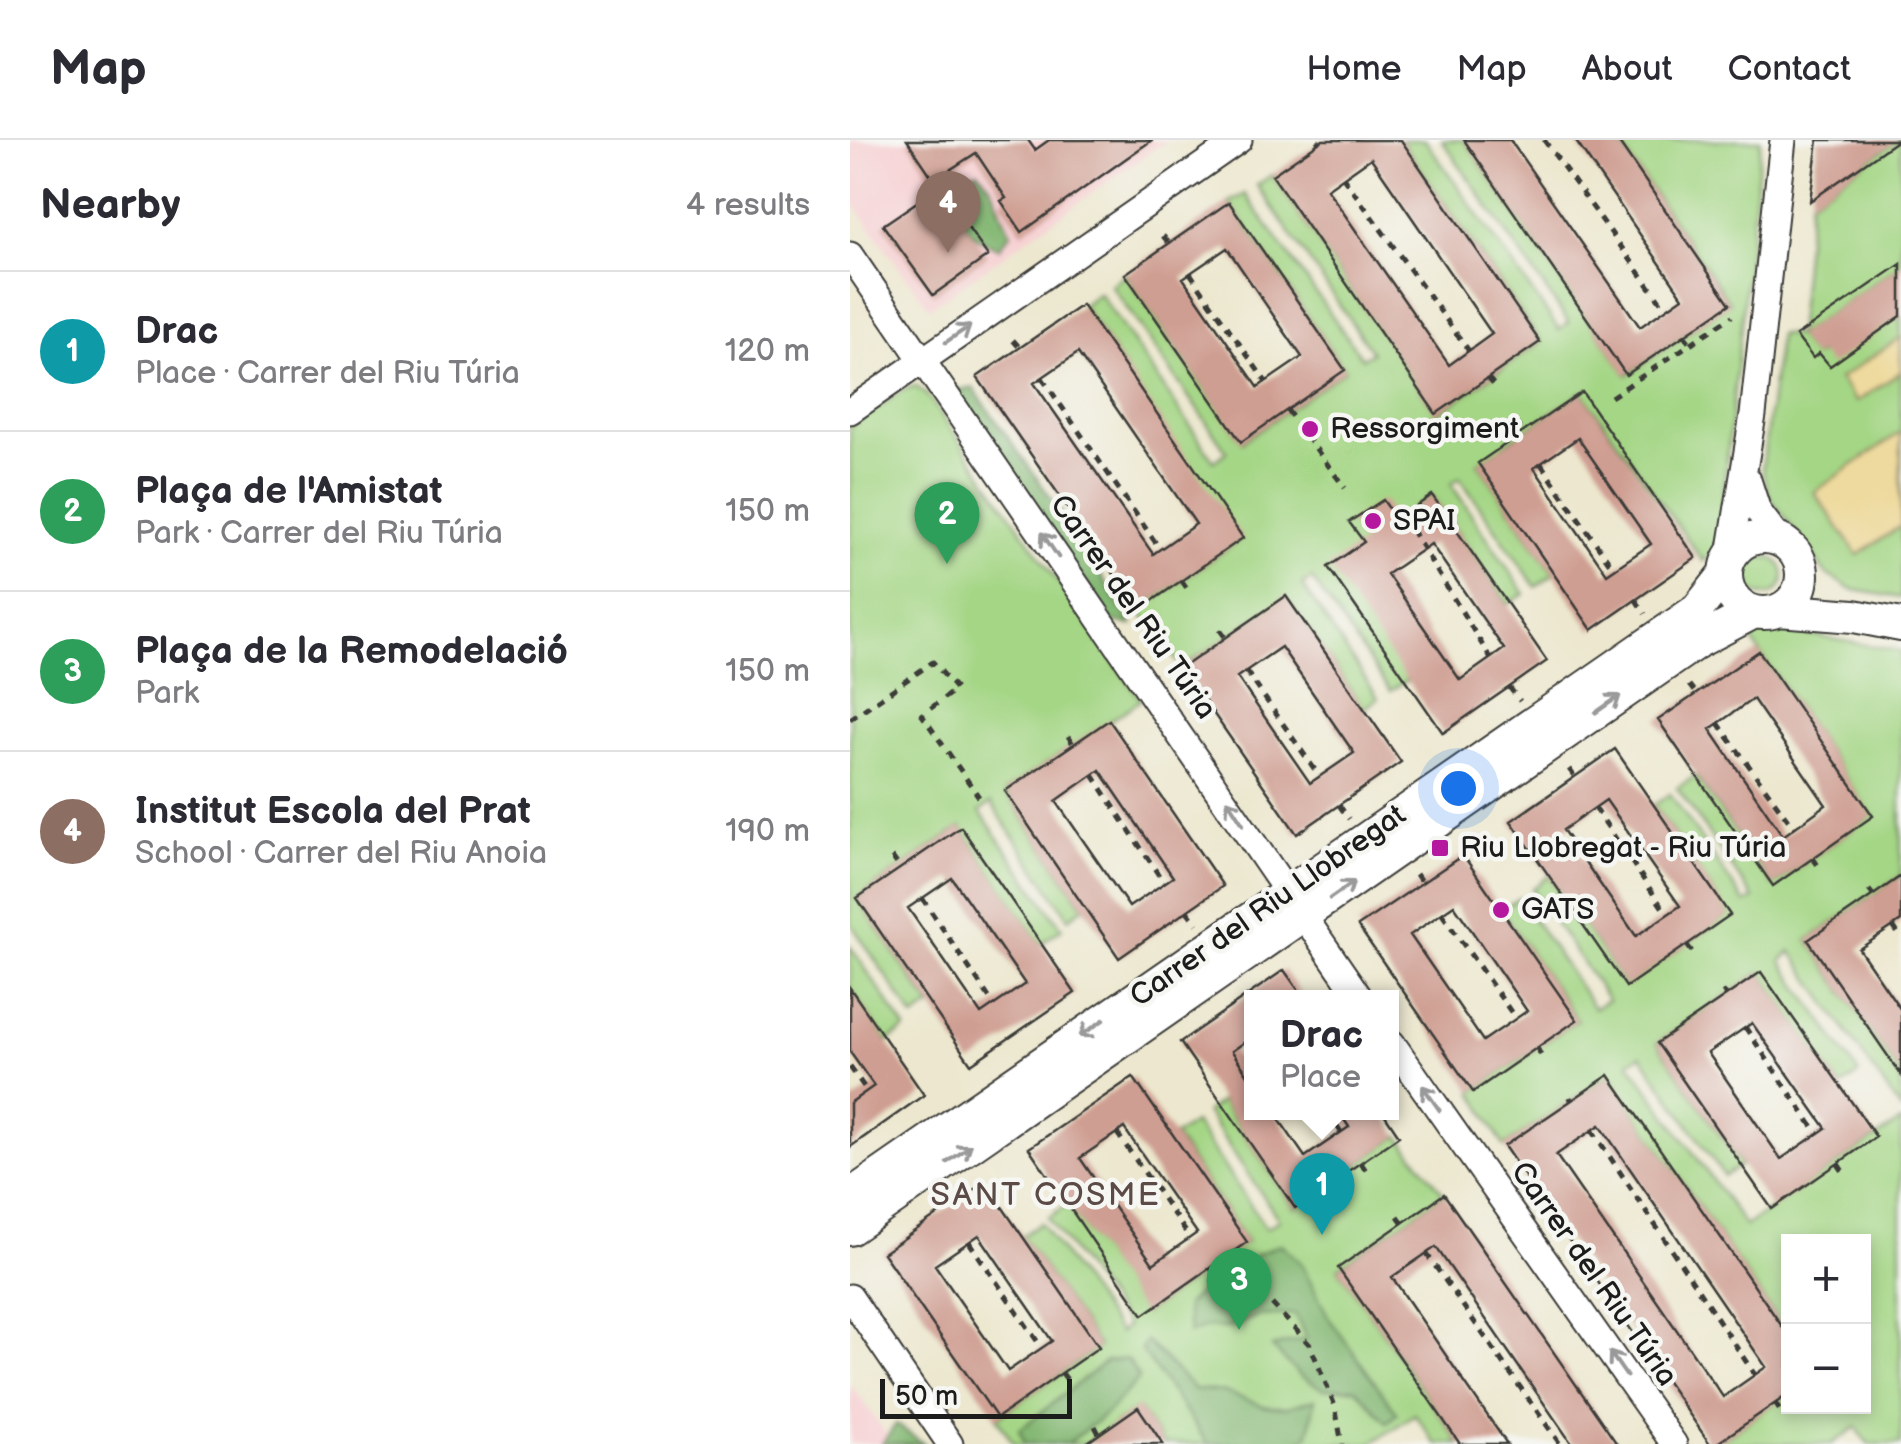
<!DOCTYPE html>
<html lang="en">
<head>
<meta charset="utf-8">
<style>
  body { margin:0; font-family:"Balsamiq Sans",sans-serif; background:#f7f7f7; color:#2b2b33 }
  .controls { position:absolute; right:30px; bottom:30px; display:grid; overflow:hidden; border-radius:0px; box-shadow:0 5px 15px #0003 }
  .controls button { width:90px; height:90px; display:grid; place-items:center; padding:0; border:0; border-bottom:2px solid #e1e1e2; background:#fff; color:#2b2b33; font:50px sans-serif }
  .scale { position:absolute; left:30px; bottom:25px; width:192px; box-sizing:border-box; padding-left:10px; border:5px solid #1c1c1c; border-top:0; font-size:28px; line-height:35px; white-space:nowrap; color:#1c1c1c; -webkit-text-stroke:8px #f6f6f2; paint-order:stroke }
  .you { position:absolute; left:608px; top:648px; width:35px; height:35px; margin:-25px; border:8px solid #fff; border-radius:50%; background:#1a73e8; box-shadow:0 0 0 15px #1a73e833 }
  .badge { display:grid; place-items:center; width:65px; height:65px; border-radius:50%; background:#d93025; color:#fff; font-size:32px; font-weight:700 }
  .pin { position:absolute; translate:-50% -82px; filter:drop-shadow(0 2px 5px #0008) }
  .pin::after { content:''; position:absolute; top:52px; width:35px; height:30px; background:inherit; clip-path:polygon(0 0,100% 0,50% 100%) }
  .popup { position:absolute; left:394px; top:850px; width:155px; height:130px; box-sizing:border-box; display:grid; place-content:center; border-radius:0px; background:#fff; filter:drop-shadow(0 2px 8px #0005); font-size:32px; white-space:nowrap; color:#7c7c81 }
  .popup b { font-size:38px; color:#2b2b33 }
  .popup::after { content:''; position:absolute; left:50%; top:100%; margin-left:-20px; border:20px solid transparent; border-top-color:#fff }
  .list { margin:0; padding:0; list-style:none }
  h2 { display:flex; justify-content:space-between; align-items:center; height:130px; margin:0; padding:0 40px; font-size:42px }
  h2 small { font-size:32px; font-weight:400; color:#7c7c81 }
  .list li { display:grid; grid-template-columns:65px 1fr auto; gap:30px; align-items:center; box-sizing:border-box; height:160px; padding:0 40px; border-top:2px solid #e1e1e2 }
  .list b { display:block; font-size:38px; white-space:nowrap }
  .list p { margin:0; font-size:32px; white-space:nowrap; color:#7c7c81 }
  .list em { font-size:32px; font-style:normal; color:#7c7c81 }
  .map { position:relative; flex:none; width:1051px; height:1304px; overflow:hidden }
  header { display:flex; align-items:center; gap:60px; box-sizing:border-box; height:140px; padding:0 50px; background:#fff; border-bottom:2px solid #e1e1e2 }
  header strong { font-size:48px }
  nav { display:flex; gap:55px; margin-inline-start:auto; font-size:35px }
  main { display:flex }
  aside { flex:1; background:#fff }
  .map>svg:first-child { display:block }
  .built { fill:#f7cfd2 }
  .green { fill:#a4d685; stroke:#607950; stroke-width:2.5 }
  .forest { fill:#83b772; stroke:#506a47; stroke-width:2.5 }
  .sand { fill:#eeda9e; stroke:#857b5d; stroke-width:2.5 }
  .building { fill:#cf9e92; fill-rule:evenodd }
  .lines { fill:none; stroke-linecap:round; stroke-linejoin:round }
  .minor-casing { stroke:#3b3a37; stroke-width:29 }
  .tertiary-casing { stroke:#3b3a37; stroke-width:36 }
  .path { stroke:#3b3a37; stroke-width:5; stroke-dasharray:8 8; stroke-linecap:butt }
  .minor { stroke:#fff; stroke-width:25 }
  .tertiary { stroke:#fff; stroke-width:32 }
  .oneway { stroke:#999 }
  .poi-dot { fill:#b5179e; stroke:#f6f6f2; stroke-width:4 }
  .labels { text-anchor:middle; dominant-baseline:central; stroke-width:9; stroke-linejoin:round; paint-order:stroke }
  .poi-label { font-size:30px; fill:#1c1c1c; stroke:#f6f6f2; text-anchor:start }
  .street-label { font-size:30px; fill:#1c1c1c; stroke:#f6f6f2 }
  .neighbourhood-label { font-size:32px; letter-spacing:2.5px; fill:#5b4a45; stroke:#f6f6f2 }
</style>
</head>
<body>
<header>
<strong>Map</strong>
<nav><a>Home</a><a>Map</a><a>About</a><a>Contact</a></nav>
</header>
<main>
<aside>
<h2>Nearby<small>4 results</small></h2>
<ul class="list">
<li><span class="badge" style="background:#0f9aa8">1</span><div><b>Drac</b><p>Place · Carrer del Riu Túria</p></div><em>120 m</em></li>
<li><span class="badge" style="background:#2e9e5b">2</span><div><b>Plaça de l'Amistat</b><p>Park · Carrer del Riu Túria</p></div><em>150 m</em></li>
<li><span class="badge" style="background:#2e9e5b">3</span><div><b>Plaça de la Remodelació</b><p>Park</p></div><em>150 m</em></li>
<li><span class="badge" style="background:#8d6e63">4</span><div><b>Institut Escola del Prat</b><p>School · Carrer del Riu Anoia</p></div><em>190 m</em></li>
</ul>
</aside>
<div class="map">
<svg width="1051" height="1304" viewBox="0 0 1051 1304">
  <rect width="100%" height="100%" fill="#f6f6f2"/>
  <filter id="ink" filterUnits="userSpaceOnUse"><feTurbulence type="fractalNoise" baseFrequency=".01" numOctaves="2"/><feDisplacementMap in="SourceGraphic" scale="20" xChannelSelector="R" yChannelSelector="G"/><feConvolveMatrix kernelMatrix="1 2 1 2 8 2 1 2 1" color-interpolation-filters="sRGB"/></filter>
  <filter id="wash" filterUnits="userSpaceOnUse"><feTurbulence type="fractalNoise" baseFrequency=".0048" numOctaves="4" result="noise"/><feDisplacementMap in="SourceGraphic" scale="40" xChannelSelector="R" yChannelSelector="G"/><feGaussianBlur stdDeviation="2.25" result="paint"/><feColorMatrix in="noise" values="0 0 0 0 0 0 0 0 0 0 0 0 0 0 0 0 0 1.4 0 .05"/><feComposite in="paint" operator="in"/></filter>
  <g filter="url(#wash)">
    <rect width="100%" height="100%" fill="#ece7ce"/>
    <path class="built" d="M0,0H317L79,168L0,59Z
      M0,1244L12,1260L43,1304H0Z"/>
    <path class="green" d="M551,0H575L709,190L719,183L592,0H614L777,235L880,163L767,0H911L867,411L853,421L732,252L628,323L704,434L686,447L610,338L601,344L675,454L658,464L582,356L514,402L557,540L540,551L462,439L452,445L528,558L514,569L436,457L332,528L289,470L390,400L232,165L249,153L364,321L377,312L261,145L275,134L392,302L495,230L379,62L395,54L512,218L522,212L407,45L422,35L587,274L691,202Z
      M1048,0H1051V124L947,196L963,217L1051,176V458L1004,450L976,434L920,357L912,330L929,194L947,195L960,61Z
      M66,246L78,256L291,560L155,651L234,767L219,778L141,663L130,672L212,788L191,804L111,687L7,758L81,867L64,878L0,782V287L55,249Z
      M896 436a19 19 0 1 1 38 0a19 19 0 1 1-38 0Z
      M902,485L1051,511V736L958,800L1051,935V970L941,811L931,821L1009,934L991,947L911,832L807,903L891,1025L874,1036L791,915L779,922L895,1086L1051,981V1304H1018L1006,1287L982,1304H866L938,1254V1266H1014V1102H938V1195L759,935L654,1006L623,952L727,880L651,770L669,758L744,868L758,860L682,749L699,736L776,846L879,775L804,665L820,654L895,763L904,759L827,648L846,636L923,746L1022,676L909,511L895,489Z
      M0,806L56,889L37,902L0,848Z
      M371,961L445,1068L549,996L594,1054L488,1128L610,1304H586L565,1274L520,1304H313L288,1268L235,1304H164L147,1278L249,1207L172,1096L191,1083L269,1193L277,1186L198,1078L218,1064L294,1174L397,1102L324,996L344,983L416,1088L429,1080L356,972Z"/>
    <path class="forest" d="M128,31C149,51 147,69 161,93L149,108C116,96 111,81 100,49L112,37Z
      M123,248L218,382L282,485L261,482L104,250Z
      M431,1104L451,1123L479,1178L547,1273L537,1283L506,1248L473,1249L449,1235L422,1207L456,1199L445,1174L407,1176L378,1188L356,1187L339,1193L336,1165L353,1149L379,1138L405,1115Z
      M296,1201L344,1249L375,1252L417,1267H438L465,1259L459,1294L447,1304H358L291,1210Z
      M277,1219L289,1238L258,1272L217,1304H176L169,1290L256,1221Z
      M46,1284L74,1304H32Z"/>
    <path class="sand" d="M1051,197V232L1006,262L989,239Z
      M1051,292V386L1008,415L964,352Z"/>
    <g id="blocks">
      <path class="building" d="M57,0H178L185,10L199,0H302L172,92L151,61L156,58L126,13L84,40Z
        M473,0H551L690,202L586,274L422,35ZM521,18L642,194L599,225L477,49Z
        M614,0H660L790,187L833,157L725,0H767L880,164L776,235Z
        M968,0H1048L960,61Z
        M89,47L138,116L83,155L33,85Z
        M379,62L495,230L391,302L275,134ZM377,108L452,217L408,247L333,138Z
        M1051,124V176L980,226L969,213L963,218L946,196Z
        M232,165L393,398L289,470L127,237ZM228,213L346,384L303,414L184,243Z
        M732,252L846,418L742,490L628,323ZM728,298L801,404L757,434L684,328Z
        M582,355L697,521L593,593L478,427L514,402L499,382L533,360L547,380ZM581,404L654,509L610,540L537,434Z
        M436,456L551,622L447,694L332,528ZM431,507L504,613L460,643L387,537Z
        M909,511L1023,676L923,746L808,580ZM903,559L976,665L933,696L860,589Z
        M259,580L373,746L269,818L155,651ZM250,630L323,737L279,767L206,661Z
        M765,609L880,775L776,847L661,681ZM756,660L830,766L786,796L713,690Z
        M111,687L225,853L121,924L7,758ZM102,738L175,844L131,874L58,768Z
        M613,715L727,880L623,952L508,786ZM604,765L677,871L633,901L560,795Z
        M1051,736V781L1009,809L1051,870V935L958,800Z
        M434,830L454,858H402V897L382,911L402,941V972H424L455,1017L499,987L489,972H533L549,996L445,1068L330,902Z
        M911,832L1026,997L922,1069L807,903ZM902,883L976,988L931,1019L858,913Z
        M0,848L74,955L0,1007V963L24,946L0,912Z
        M759,935L938,1195V1259L936,1256L866,1304H860L654,1006ZM750,985L916,1227L873,1257L706,1015Z
        M283,937L397,1102L293,1175L179,1008ZM274,988L347,1093L303,1124L230,1018Z
        M135,1042L249,1207L147,1278L33,1113ZM129,1095L202,1201L158,1231L85,1125Z
        M594,1054L642,1123L767,1304H722L586,1107L542,1137L657,1304H610L488,1128Z
        M288,1267L313,1304H235Z"/>
    </g>
  </g>
  <g filter="url(#ink)">
    <use href="#blocks" fill-opacity="0" stroke="#3b3a37" stroke-width="2.5"/>
    <g class="lines">
      <g class="minor-casing">
        <path id="minor" d="M0,115L510,858
          M0,271L389,0
          M898,340L908,371L931,401
          M879,421L903,275L933,0
          M542,903L824,1304
          M0,1157L100,1304"/>
      </g>
      <g class="tertiary-casing">
        <path id="tertiary" d="M876 435a38 38 0 1 1 76 0a38 38 0 1 1-76 0Z
          M929,470L1004,476L1051,485
          M0,1056L847,470L876,433
          M0,1089L847,502L904,472"/>
      </g>
      <path class="path" d="M467,0L469,3
        M694,0L816,169
        M493,37L619,211
        M313,96L319,103
        M340,133L416,242
        M834,195L841,204
        M163,200L170,208
        M192,238L310,409
        M638,238L644,245
        M761,257L882,176
        M437,270L495,348
        M666,283L673,293
        M691,324L764,429
        M553,376L641,519
        M332,441L341,454
        M786,460L795,474
        M370,490L376,498
        M396,531L470,637
        M839,545L846,554
        M659,547L670,561
        M0,579L83,522L106,549L72,575L129,657
        M868,583L944,688
        M218,596L223,604
        M719,629L725,637
        M243,635L314,743
        M489,665L499,679
        M745,668L817,774
        M42,717L50,728
        M963,718L969,727
        M566,734L572,743
        M1019,750L1023,755
        M72,758L144,865
        M337,771L347,784
        M592,774L666,879
        M1043,786L1051,798
        M837,805L843,813
        M873,851L876,856
        M895,887L968,994
        M687,908L692,917
        M0,927L17,951
        M720,957L721,960
        M478,972L491,992
        M742,990L905,1235
        M267,993L340,1098
        M511,1023L519,1035
        M988,1024L996,1036
        M92,1060L96,1069
        M548,1076L553,1083
        M119,1102L192,1208
        M576,1113L710,1304
        M361,1128L367,1139
        M422,1164L460,1205L485,1266L492,1304
        M212,1233L218,1241
        M925,1263L930,1271
        M245,1286L249,1294"/>
      <use href="#minor" class="minor"/>
      <use href="#tertiary" class="tertiary"/>
    </g>
    <defs><path id="oneway-shaft" d="M-6 0H5M1.5-3L5.5 0L1.5 3" fill="none" stroke-width="1.6" stroke-linecap="round" stroke-linejoin="round" transform="scale(2.5)"/></defs>
    <g class="oneway">
      <use href="#oneway-shaft" transform="translate(108 194) rotate(-34)"/>
      <use href="#oneway-shaft" transform="translate(200 405) rotate(-124)"/>
      <use href="#oneway-shaft" transform="translate(758 564) rotate(-35)"/>
      <use href="#oneway-shaft" transform="translate(385 672) rotate(-123)"/>
      <use href="#oneway-shaft" transform="translate(492 750) rotate(-35)"/>
      <use href="#oneway-shaft" transform="translate(242 888) rotate(145)"/>
      <use href="#oneway-shaft" transform="translate(581 958) rotate(-125)"/>
      <use href="#oneway-shaft" transform="translate(109 1014) rotate(-35)"/>
      <use href="#oneway-shaft" transform="translate(768 1224) rotate(-125)"/>
    </g>
  </g>
  <g class="poi-dot">
    <circle cx="460" cy="289" r="10"/>
    <circle cx="523" cy="381" r="10"/>
    <rect x="580" y="698" width="20" height="20" rx="5"/>
    <circle cx="651" cy="770" r="10"/>
  </g>
  <g class="labels">
    <g class="poi-label">
      <text x="480" y="289">Ressorgiment</text>
      <text x="543" y="381">SPAI</text>
      <text x="610" y="708">Riu Llobregat - Riu Túria</text>
      <text x="671" y="770">GATS</text>
    </g>
    <g class="street-label">
      <text transform="translate(283 467) rotate(55)">Carrer del Riu Túria</text>
      <text transform="translate(418 766) rotate(-35)">Carrer del Riu Llobregat</text>
      <text transform="translate(744 1134) rotate(55)">Carrer del Riu Túria</text>
    </g>
    <g class="neighbourhood-label">
      <text x="196" y="1055">SANT COSME</text>
    </g>
  </g>
</svg>
<div class="controls">
<button>+</button>
<button>−</button>
</div>
<div class="scale">50 m</div>
<div class="you"></div>
<div class="pin badge" style="left:472px;top:1095px;background:#0f9aa8">1</div>
<div class="popup"><b>Drac</b>Place</div>
<div class="pin badge" style="left:97px;top:424px;background:#2e9e5b">2</div>
<div class="pin badge" style="left:389px;top:1190px;background:#2e9e5b">3</div>
<div class="pin badge" style="left:98px;top:113px;background:#8d6e63">4</div>
</div>
</main>
</body>
</html>
